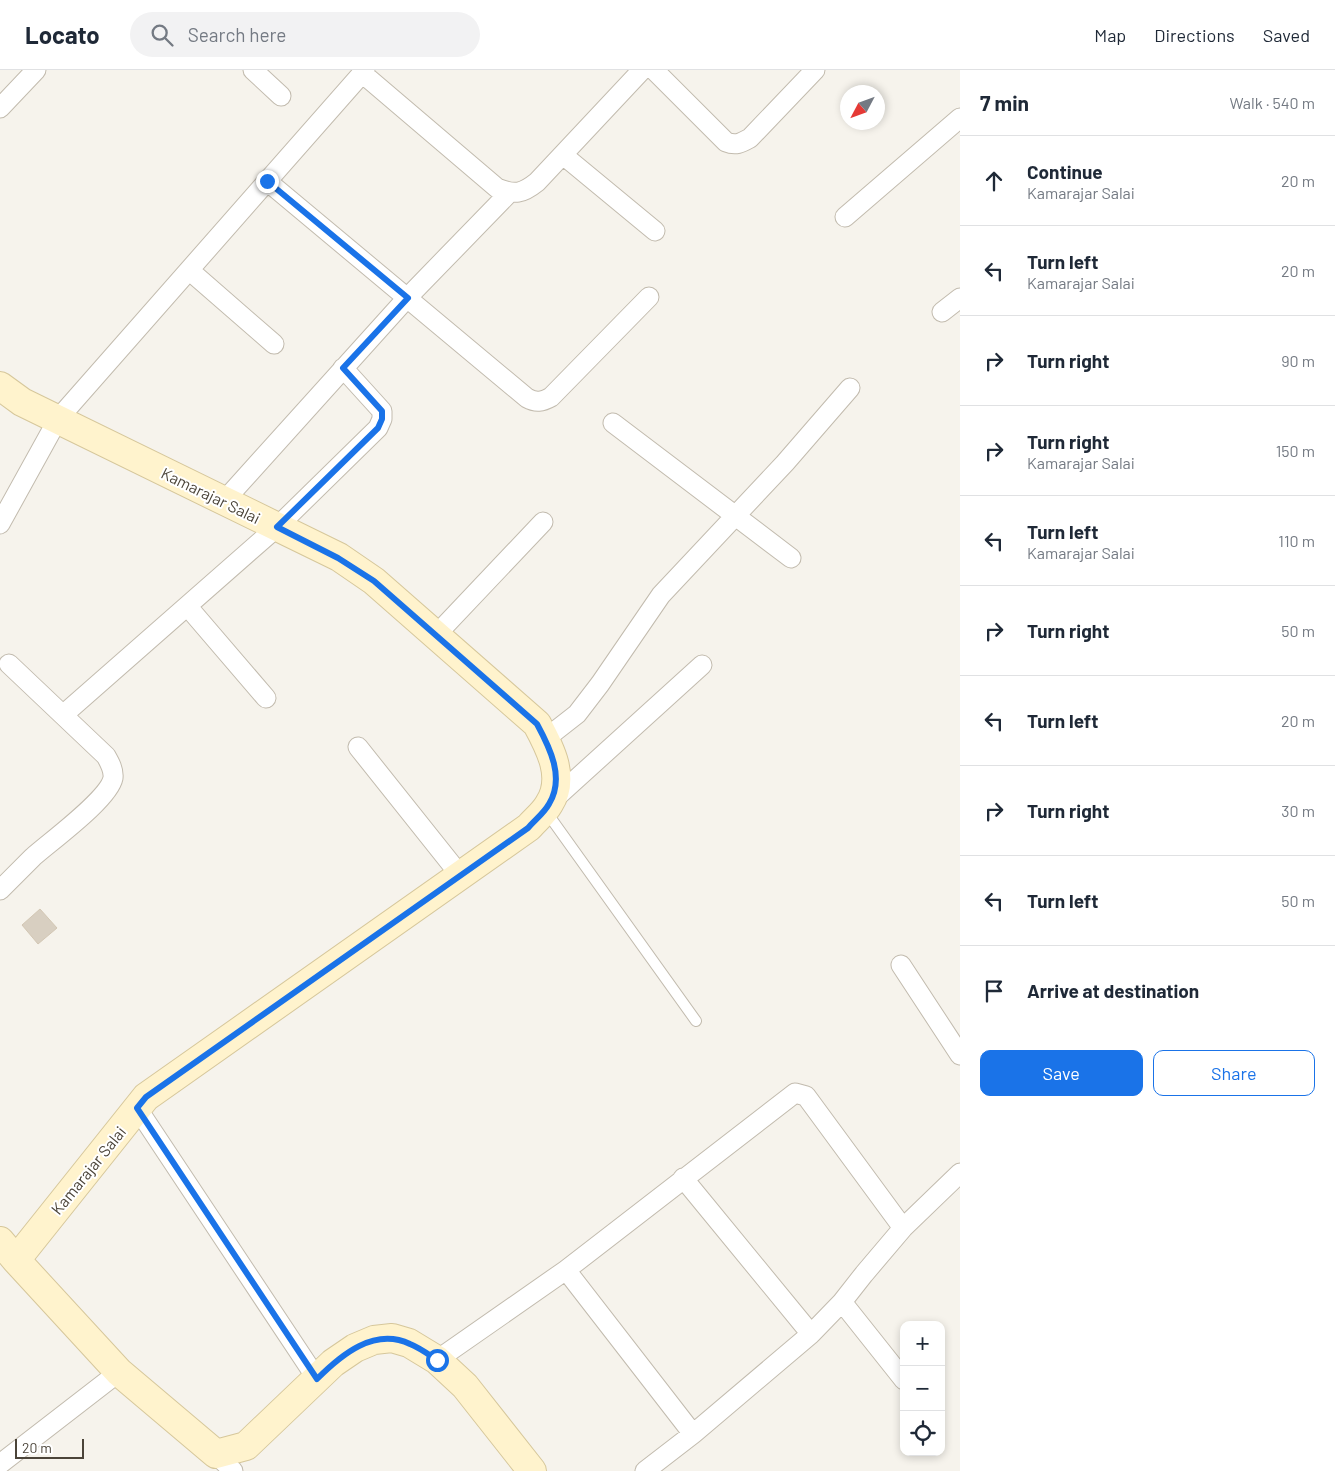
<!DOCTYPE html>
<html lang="en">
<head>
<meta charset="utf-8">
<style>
  body { margin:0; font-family:Barlow,sans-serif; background:#f2f2f3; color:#1f2937 }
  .controls { position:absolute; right:15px; bottom:15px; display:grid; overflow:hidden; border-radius:10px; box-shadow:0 2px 8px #0003 }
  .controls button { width:45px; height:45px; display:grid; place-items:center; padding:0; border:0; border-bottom:1px solid #e0e1e3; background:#fff; color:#1f2937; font:25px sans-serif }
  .compass { position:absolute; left:840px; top:15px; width:45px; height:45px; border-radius:50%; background:#fff; box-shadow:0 2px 8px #0003; rotate:229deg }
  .scale { position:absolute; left:15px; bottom:12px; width:69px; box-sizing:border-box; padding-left:5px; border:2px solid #4b4439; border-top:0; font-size:14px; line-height:18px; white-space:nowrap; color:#4b4439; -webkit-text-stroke:4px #fff; paint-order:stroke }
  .stop { position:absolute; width:15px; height:15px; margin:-11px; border:4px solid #1a73e8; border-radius:50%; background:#fff }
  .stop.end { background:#1a73e8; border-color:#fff; box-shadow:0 1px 5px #0008 }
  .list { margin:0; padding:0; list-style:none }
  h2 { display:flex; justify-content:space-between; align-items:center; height:65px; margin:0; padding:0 20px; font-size:21px }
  h2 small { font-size:16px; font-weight:400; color:#747a83 }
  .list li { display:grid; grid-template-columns:32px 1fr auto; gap:15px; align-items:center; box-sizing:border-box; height:90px; padding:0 20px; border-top:1px solid #e0e1e3 }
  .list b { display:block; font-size:19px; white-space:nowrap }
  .list p { margin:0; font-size:16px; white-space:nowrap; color:#747a83 }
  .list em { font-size:16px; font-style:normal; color:#747a83 }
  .actions { display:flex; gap:10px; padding:15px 20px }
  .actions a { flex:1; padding:11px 0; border:1px solid #1a73e8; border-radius:10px; text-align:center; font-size:18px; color:#1a73e8 }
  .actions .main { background:#1a73e8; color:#fff }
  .icon { flex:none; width:28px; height:28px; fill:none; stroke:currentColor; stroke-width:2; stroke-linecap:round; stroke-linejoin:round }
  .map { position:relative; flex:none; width:960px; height:1401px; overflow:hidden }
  header { display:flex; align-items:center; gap:30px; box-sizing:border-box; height:70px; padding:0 25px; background:#fff; border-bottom:1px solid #e0e1e3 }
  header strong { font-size:24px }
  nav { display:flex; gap:28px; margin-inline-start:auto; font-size:18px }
  .search { width:350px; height:45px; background:#f2f2f3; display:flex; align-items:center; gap:12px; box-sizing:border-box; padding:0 18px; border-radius:28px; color:#747a83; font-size:19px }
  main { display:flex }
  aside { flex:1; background:#fff }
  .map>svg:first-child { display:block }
  .building { fill:#d8cfc1; stroke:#d3c7b4 }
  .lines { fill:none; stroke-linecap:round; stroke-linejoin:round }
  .lane-casing { stroke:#c2bbae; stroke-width:12 }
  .street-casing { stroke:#c2bbae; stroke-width:21 }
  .secondary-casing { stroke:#d6c79b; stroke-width:30 }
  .lane { stroke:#fff; stroke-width:10 }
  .street { stroke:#fff; stroke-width:19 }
  .secondary { stroke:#fff3cd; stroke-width:28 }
  .route { stroke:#1a73e8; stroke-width:6 }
  .labels { text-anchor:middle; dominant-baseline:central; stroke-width:4; stroke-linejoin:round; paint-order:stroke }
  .street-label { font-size:16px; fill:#4b4439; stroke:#fff }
</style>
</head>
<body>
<header>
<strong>Locato</strong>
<div class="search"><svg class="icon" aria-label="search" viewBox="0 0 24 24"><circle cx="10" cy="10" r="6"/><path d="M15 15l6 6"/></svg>Search here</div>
<nav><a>Map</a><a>Directions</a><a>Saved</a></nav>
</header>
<main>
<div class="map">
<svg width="960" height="1401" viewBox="0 0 960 1401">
  <rect width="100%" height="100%" fill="#f6f3ec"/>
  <path class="building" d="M40,839L57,858L38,874L22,855Z"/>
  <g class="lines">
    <g class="lane-casing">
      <path id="lane" d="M545,740L696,951"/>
    </g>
    <g class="street-casing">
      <path id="street" d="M253,0L281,26
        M654,0L726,72C736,76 741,73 750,68L815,0
        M362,3L497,118C515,125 522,124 537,112L642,0
        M0,38L36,0
        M563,85L655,161
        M267,111L527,328C536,333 542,332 551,327L649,227
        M845,147L960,48
        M189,200L274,274
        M942,242L960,228
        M613,353L791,488
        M224,431L407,228L509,123
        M0,454L58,349L365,0
        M188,537L266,628
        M436,565L543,452
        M63,645L277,457L378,358L382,349V341L343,298
        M545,669L577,644L600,614L661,525L785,393L850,318
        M358,677L460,805
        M551,732L702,595
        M0,820C11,809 22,798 33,787C51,771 109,729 113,708C114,700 110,693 106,686L9,594
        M901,895L960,985
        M137,1038L317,1309
        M683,1108L811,1264
        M566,1200L693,1364
        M842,1232L904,1310
        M437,1290L566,1200L795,1023L806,1026L903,1158
        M216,1384L233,1401
        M0,1394L119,1302
        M645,1401L693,1364L811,1264L842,1232L864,1204L903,1158L960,1103"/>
    </g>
    <g class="secondary-casing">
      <path id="secondary" d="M0,316L22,332L339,487L374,511L537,654C550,678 566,708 549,734C544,743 535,750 529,757L146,1027L16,1190L119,1302L216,1384L246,1376L333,1293L355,1278L374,1270L392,1268L409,1273L437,1290L465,1316L532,1401
        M0,1171L16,1190"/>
    </g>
    <use href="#lane" class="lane"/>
    <use href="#street" class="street"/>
    <use href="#secondary" class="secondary"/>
  </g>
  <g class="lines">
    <path class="route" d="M267,111L408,228L343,298L382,341V349L378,358L277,457L338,488L374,511L537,654C550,678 565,708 549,734C544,743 535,750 528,758L146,1027L137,1038L317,1309C341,1285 374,1257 410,1274C420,1278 428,1284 437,1290"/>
  </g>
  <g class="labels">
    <g class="street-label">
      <text transform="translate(211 425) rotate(26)">Kamarajar Salai</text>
      <text transform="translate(88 1100) rotate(-51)">Kamarajar Salai</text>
    </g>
  </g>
</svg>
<div class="controls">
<button>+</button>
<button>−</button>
<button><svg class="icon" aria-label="locate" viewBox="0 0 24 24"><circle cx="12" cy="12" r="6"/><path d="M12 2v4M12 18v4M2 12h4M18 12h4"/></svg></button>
</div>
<svg class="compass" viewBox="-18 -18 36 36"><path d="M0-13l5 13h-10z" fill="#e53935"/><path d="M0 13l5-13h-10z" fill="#747a83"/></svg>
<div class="scale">20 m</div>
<div class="stop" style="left:437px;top:1290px"></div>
<div class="stop end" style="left:267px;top:111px"></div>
</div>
<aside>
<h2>7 min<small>Walk · 540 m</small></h2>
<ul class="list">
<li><svg class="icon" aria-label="ahead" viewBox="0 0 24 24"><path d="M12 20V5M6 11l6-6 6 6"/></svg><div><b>Continue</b><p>Kamarajar Salai</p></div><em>20 m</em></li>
<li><svg class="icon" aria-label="left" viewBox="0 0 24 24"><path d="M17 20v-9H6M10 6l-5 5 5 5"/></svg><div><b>Turn left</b><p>Kamarajar Salai</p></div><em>20 m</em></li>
<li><svg class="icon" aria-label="right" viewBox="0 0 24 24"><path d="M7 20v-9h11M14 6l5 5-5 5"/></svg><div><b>Turn right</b></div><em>90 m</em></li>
<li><svg class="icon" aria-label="right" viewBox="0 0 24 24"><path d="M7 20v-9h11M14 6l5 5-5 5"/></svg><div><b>Turn right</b><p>Kamarajar Salai</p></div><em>150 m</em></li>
<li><svg class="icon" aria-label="left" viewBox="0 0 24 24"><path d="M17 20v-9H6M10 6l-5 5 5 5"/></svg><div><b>Turn left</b><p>Kamarajar Salai</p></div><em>110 m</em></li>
<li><svg class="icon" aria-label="right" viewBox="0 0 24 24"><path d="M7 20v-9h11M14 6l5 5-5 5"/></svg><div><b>Turn right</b></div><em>50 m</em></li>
<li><svg class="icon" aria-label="left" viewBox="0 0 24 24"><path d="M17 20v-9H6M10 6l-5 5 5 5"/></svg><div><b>Turn left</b></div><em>20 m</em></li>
<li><svg class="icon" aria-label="right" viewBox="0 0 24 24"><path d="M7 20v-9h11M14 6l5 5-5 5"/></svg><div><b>Turn right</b></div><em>30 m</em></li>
<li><svg class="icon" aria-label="left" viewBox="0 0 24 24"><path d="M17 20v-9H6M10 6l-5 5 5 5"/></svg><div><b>Turn left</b></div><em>50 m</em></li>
<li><svg class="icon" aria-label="arrive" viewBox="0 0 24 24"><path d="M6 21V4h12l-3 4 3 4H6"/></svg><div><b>Arrive at destination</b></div></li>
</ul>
<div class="actions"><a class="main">Save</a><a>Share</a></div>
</aside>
</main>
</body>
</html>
